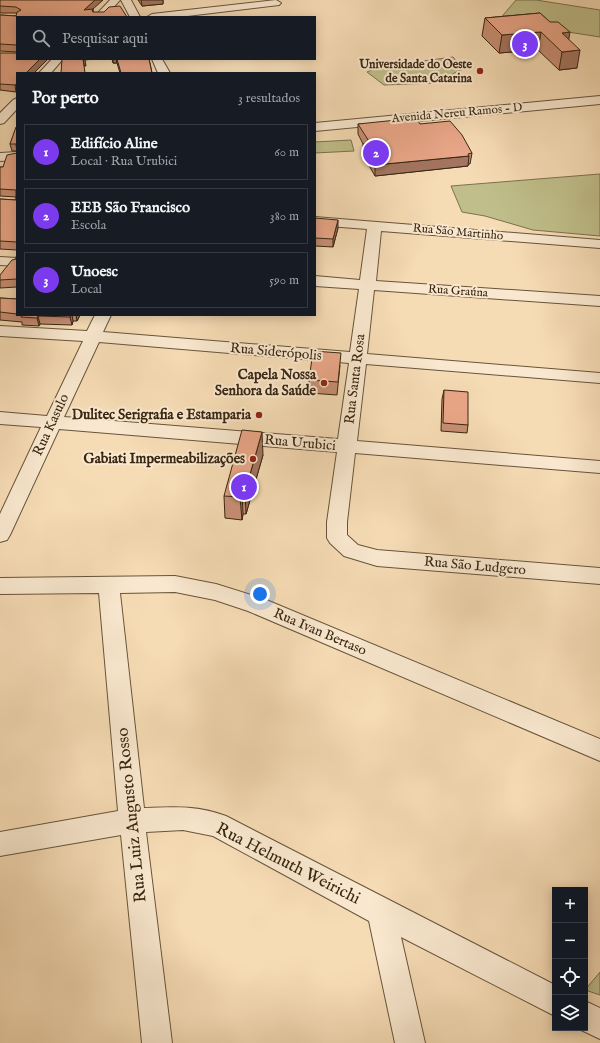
<!DOCTYPE html>
<html lang="pt">
<head>
<meta charset="utf-8">
<style>
  body { margin:0; font-family:"IM FELL English",serif; background:#242831; color:#f1f3f6 }
  .controls { position:absolute; right:12px; bottom:12px; display:grid; overflow:hidden; border-radius:0px; box-shadow:0 2px 10px #0003 }
  .controls button { width:36px; height:36px; display:grid; place-items:center; padding:0; border:0; border-bottom:1px solid #363941; background:#171b24; color:#f1f3f6; font:20px sans-serif }
  .you { position:absolute; left:260px; top:594px; width:14px; height:14px; margin:-10px; border:3px solid #fff; border-radius:50%; background:#1a73e8; box-shadow:0 0 0 6px #1a73e833 }
  .badge { display:grid; place-items:center; width:26px; height:26px; border-radius:50%; background:#7c3aed; color:#fff; font-size:13px; font-weight:700 }
  .pin { position:absolute; translate:-50% -50%; border:2px solid #fff; box-shadow:0 1px 4px #0006 }
  .list { margin:0; padding:0; list-style:none }
  h2 { display:flex; justify-content:space-between; align-items:center; height:52px; margin:0; padding:0 16px; font-size:17px }
  h2 small { font-size:13px; font-weight:400; color:#9ea1a6 }
  .list li { display:grid; grid-template-columns:26px 1fr auto; gap:12px; align-items:center; box-sizing:border-box; height:56px; margin:0 8px 8px; padding:0 8px; border:1px solid #363941; border-radius:0px }
  .list b { display:block; font-size:15px; white-space:nowrap }
  .list p { margin:0; font-size:13px; white-space:nowrap; color:#9ea1a6 }
  .list em { font-size:13px; font-style:normal; color:#9ea1a6 }
  .icon { flex:none; width:22px; height:22px; fill:none; stroke:currentColor; stroke-width:2; stroke-linecap:round; stroke-linejoin:round }
  .map { position:relative; flex:none; width:600px; height:1043px; overflow:hidden }
  .search { position:absolute; background:#171b24; box-shadow:0 2px 10px #0003; left:16px; top:16px; width:300px; height:44px; display:flex; align-items:center; gap:10px; box-sizing:border-box; padding:0 14px; border-radius:0px; color:#9ea1a6; font-size:15px }
  .panel { position:absolute; background:#171b24; box-shadow:0 2px 10px #0003; left:16px; top:72px; width:300px; height:244px; border-radius:0px }
  .map>svg:first-child { display:block }
  .green { fill:#c0bf8b; stroke:#7c724e }
  .lines { fill:none; stroke-linecap:round; stroke-linejoin:round }
  .minor-casing { stroke:#68543b; stroke-width:2 }
  .minor { fill:#f9e8cf; fill-rule:evenodd }
  .wall { fill:#c99076; stroke:#382612 }
  .shaded-wall { fill:#a47560; stroke:#382612 }
  .building { fill:#eaa789; stroke:#382612 }
  .poi-dot { fill:#8f2418; stroke:#f9e8cf; stroke-width:1.5 }
  .labels { text-anchor:middle; dominant-baseline:central; stroke-width:4; stroke-linejoin:round; paint-order:stroke }
  .far-poi-label { font-size:12px; font-weight:bold; fill:#382612; stroke:#f9e8cf; text-anchor:end }
  .far-street-label { font-size:12px; fill:#382612; stroke:#f9e8cf }
  .street-label { font-size:14px; fill:#382612; stroke:#f9e8cf }
  .poi-label { font-size:14px; font-weight:bold; fill:#382612; stroke:#f9e8cf; text-anchor:end }
  .near-street-label { font-size:17px; fill:#382612; stroke:#f9e8cf }
</style>
</head>
<body>
<div class="map">
<svg width="600" height="1043" viewBox="0 0 600 1043">
  <rect width="100%" height="100%" fill="#f6dcb5"/>
  <filter id="stains"><feTurbulence type="fractalNoise" baseFrequency=".005" numOctaves="4"/><feColorMatrix values="0 0 0 0 .2 0 0 0 0 .09 0 0 0 0 .02 0 0 0 .5 -.17"/></filter>
  <radialGradient id="worn" r=".72"><stop offset=".6" stop-color="#630" stop-opacity="0"/><stop offset="1" stop-color="#630" stop-opacity=".3"/></radialGradient>
  <path class="green" d="M516,0H536L600,10V37L498,21Z
    M453,57L463,69L434,83L384,85L367,72L378,67Z
    M351,140L354,151L315,153V142Z
    M600,174V236L533,230L485,216L462,212L451,186Z
    M600,972V995L585,990Z"/>
  <g class="lines">
    <g class="minor-casing">
      <path id="minor" d="M110,0H120L105,17H94Z
        M121,0H131L140,17H130Z
        M276,0L281,3L279,5L179,17H147L152,14Z
        M52,59H63L51,73H39Z
        M152,59H162L170,73H158Z
        M600,96V104L315,131V123Z
        M17,98V109L4,123L0,124V113L13,100Z
        M17,152V160L0,161V153Z
        M315,217L600,240V248L381,231L376,281L600,296V306L374,290L367,354L600,373V383L366,364L357,441L600,461V473L355,453L347,522V535L358,545L377,550L600,568V584L377,566L344,556L330,543L327,538V522L337,452L59,429L10,535L7,540L0,542V514L41,427L0,424V412L47,416L83,341L0,336V326L87,331L95,315H111L103,332L350,352L359,289L315,286V276L360,280L367,229L315,225ZM99,342L349,363L338,439L64,417Z
        M0,257L17,258V266L0,265Z
        M175,576L216,584L264,599L600,739V761L248,611L215,600L175,592L120,593L144,808C174,807 197,805 226,816L555,985V1016L401,937L425,1043H395L369,921L213,836L183,830L146,832L172,1043H142L121,835L0,856V832L118,811L99,593L0,594V578Z
        M585,1001L600,1008V1039L577,1028H585Z"/>
    </g>
    <use href="#minor" class="minor"/>
  </g>
  <path class="wall" d="M0,0L93,9V12L17,17V52L0,51V15L16,16L17,13H0Z
    M138,0H163V4L142,6Z
    M540,13L569,40L577,68L559,70L538,50L499,53L482,36L485,18Z
    M0,53L17,59H48L34,73H17V91L16,92L0,90Z
    M112,59H149L152,73H120L117,63H113Z
    M358,124H420L472,153L470,164H468V166L375,176L363,155V144L358,134Z
    M17,127V250L0,249V199L16,200V197L0,196V167H3L17,153V151H12L10,144Z
    M315,218L338,228L333,247L315,246Z
    M17,252V287L0,288V275L16,259Z
    M0,298L17,299V315H80L77,321H73L72,325L40,324L39,326L22,325V322L0,320Z
    M340,365L337,395L309,393V380Z
    M444,390L468,425L467,433L441,431L442,399Z
    M263,455L246,514H243L242,520L225,518L224,496Z"/>
  <path class="shaded-wall" d="M95,0H103L93,9V15L84,10Z
    M141,0H163V4L142,6Z
    M541,32L538,50L499,53L502,35Z
    M570,32L567,50L562,33Z
    M580,50L577,68L559,70L562,52Z
    M40,59H48L34,73H26Z
    M83,59H93L85,60L86,66H84Z
    M113,59H116L117,63H113Z
    M17,83V91L16,92L15,85Z
    M469,156L468,166L375,176V165Z
    M338,220V228L333,247V239Z
    M71,315H72L73,321L72,325L70,317Z
    M76,315H80L77,321Z
    M38,316L40,324L39,326L37,318Z
    M262,432L263,455L246,514L245,492Z
    M242,491L243,514L242,520L240,497Z"/>
  <path class="building" d="M0,0H95L84,10L93,9L92,11L93,12H104L109,7L120,6L127,17H17V47V45L0,44V15L16,16L17,12L21,10L16,7L0,6Z
    M540,13L550,22H558L570,32L562,33L580,50L562,52L541,32L502,35L485,18Z
    M0,53H17V59H40L26,73H17V83L15,85L0,84Z
    M62,59H85H83L85,73H61Z
    M117,59H149L152,73H121Z
    M416,118L420,124L450,121L462,135L472,153L468,154L469,156L375,165L363,144L370,143L358,124Z
    M16,127H17V242L0,241V199L16,200V190L0,189V167H3L7,155L17,153L16,144H10Z
    M315,218L338,220L333,239L315,238Z
    M17,252V279L0,280V275L12,260L16,259Z
    M0,298L17,299V314L0,312Z
    M22,315H71L70,317L38,316L37,318L21,317Z
    M313,351L341,353L338,382L309,380Z
    M444,390L468,392V425L443,423Z
    M242,430L262,432L245,492L242,491L240,497L224,496Z"/>
  <g class="poi-dot">
    <circle cx="480" cy="71" r="4"/>
    <circle cx="324" cy="383" r="4"/>
    <circle cx="259" cy="415" r="4"/>
    <circle cx="253" cy="459" r="4"/>
  </g>
  <g class="labels">
    <g class="far-poi-label">
      <text x="472" y="64">Universidade do Oeste<tspan x="472" dy="14">de Santa Catarina</tspan></text>
    </g>
    <g class="far-street-label">
      <text transform="translate(457 113) rotate(-5)">Avenida Nereu Ramos - D</text>
      <text transform="translate(458 232) rotate(5)">Rua São Martinho</text>
      <text transform="translate(458 291) rotate(4)">Rua Graúna</text>
    </g>
    <g class="street-label">
      <text transform="translate(276 352) rotate(5)">Rua Siderópolis</text>
      <text transform="translate(355 379) rotate(-83)">Rua Santa Rosa</text>
      <text transform="translate(51 425) rotate(-65)">Rua Kasulo</text>
      <text transform="translate(300 443) rotate(5)">Rua Urubici</text>
      <text transform="translate(475 566) rotate(5)">Rua São Ludgero</text>
      <text transform="translate(320 632) rotate(23)">Rua Ivan Bertaso</text>
    </g>
    <g class="poi-label">
      <text x="316" y="375">Capela Nossa<tspan x="316" dy="16">Senhora da Saúde</tspan></text>
      <text x="251" y="415">Dulitec Serigrafia e Estamparia</text>
      <text x="245" y="459">Gabiati Impermeabilizações</text>
    </g>
    <g class="near-street-label">
      <text transform="translate(132 815) rotate(-96)">Rua Luiz Augusto Rosso</text>
      <text transform="translate(288 864) rotate(27)">Rua Helmuth Weirichi</text>
    </g>
  </g>
  <rect width="100%" height="100%" filter="url(#stains)"/>
  <rect width="100%" height="100%" fill="url(#worn)"/>
</svg>
<div class="controls">
<button>+</button>
<button>−</button>
<button><svg class="icon" aria-label="locate" viewBox="0 0 24 24"><circle cx="12" cy="12" r="6"/><path d="M12 2v4M12 18v4M2 12h4M18 12h4"/></svg></button>
<button><svg class="icon" aria-label="layers" viewBox="0 0 24 24"><path d="M12 4l9 5-9 5-9-5zM3 14l9 5 9-5"/></svg></button>
</div>
<div class="you"></div>
<div class="pin badge" style="left:244px;top:487px">1</div>
<div class="pin badge" style="left:376px;top:153px">2</div>
<div class="pin badge" style="left:525px;top:44px">3</div>
<div class="search"><svg class="icon" aria-label="search" viewBox="0 0 24 24"><circle cx="10" cy="10" r="6"/><path d="M15 15l6 6"/></svg>Pesquisar aqui</div>
<section class="panel">
<h2>Por perto<small>3 resultados</small></h2>
<ul class="list">
<li><span class="badge">1</span><div><b>Edifício Aline</b><p>Local · Rua Urubici</p></div><em>60 m</em></li>
<li><span class="badge">2</span><div><b>EEB São Francisco</b><p>Escola</p></div><em>380 m</em></li>
<li><span class="badge">3</span><div><b>Unoesc</b><p>Local</p></div><em>590 m</em></li>
</ul>
</section>
</div>
</body>
</html>
